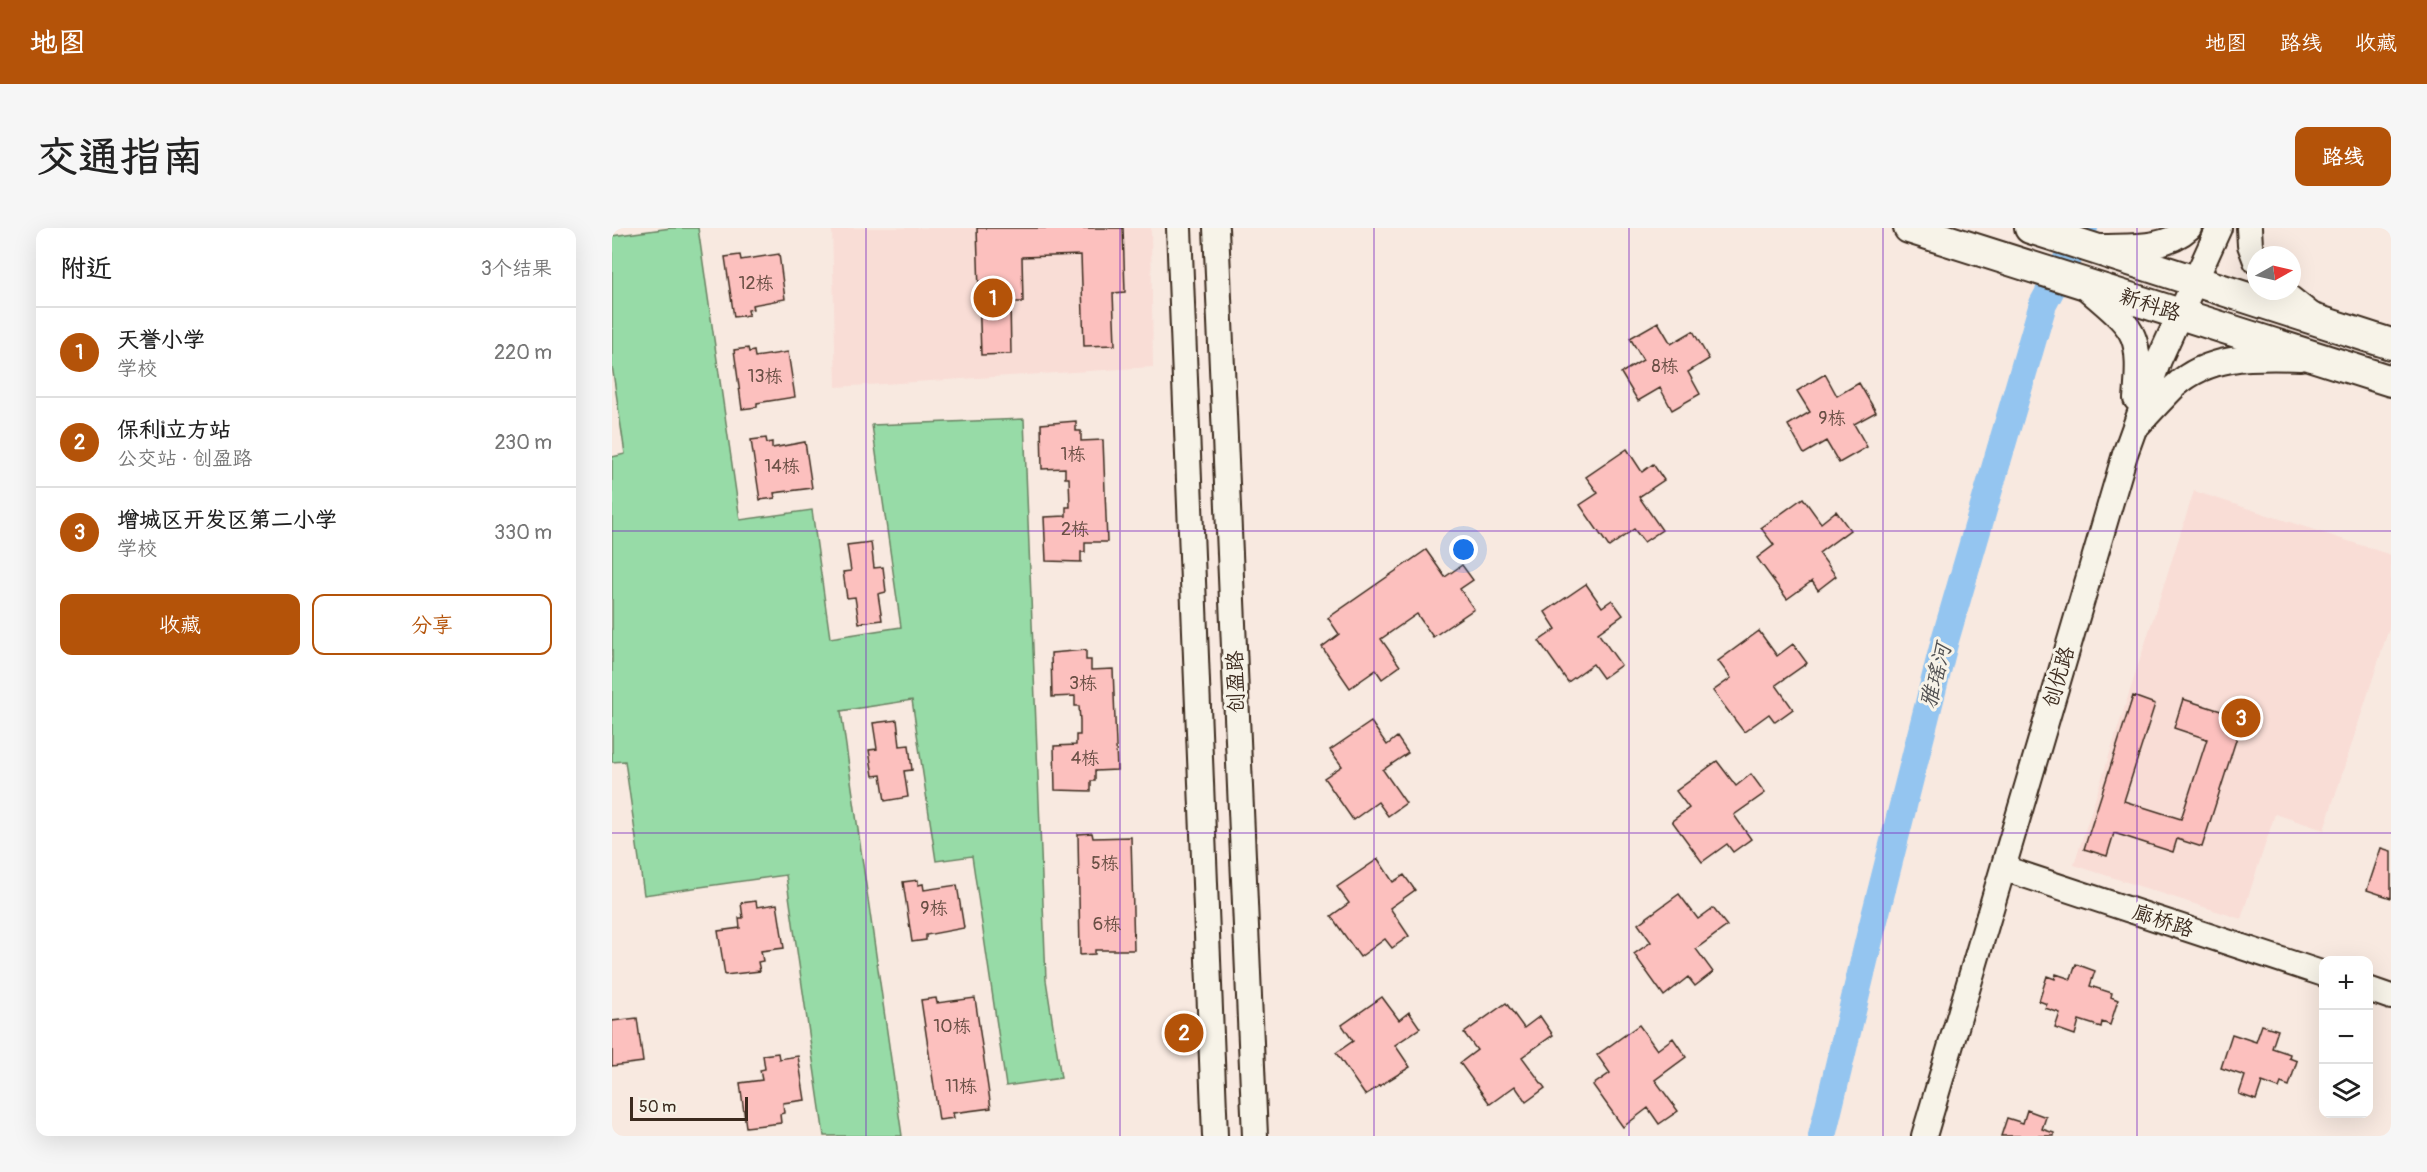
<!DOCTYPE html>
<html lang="zh">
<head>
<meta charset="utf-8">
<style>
  body { margin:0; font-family:Pangolin,"LXGW WenKai TC",sans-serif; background:#f6f6f6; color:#222 }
  .controls { position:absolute; right:18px; bottom:18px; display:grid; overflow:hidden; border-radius:12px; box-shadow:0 6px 24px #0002 }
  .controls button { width:54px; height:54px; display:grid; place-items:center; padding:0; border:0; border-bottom:2px solid #e0e0e0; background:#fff; color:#222; font:30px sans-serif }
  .compass { position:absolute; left:1635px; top:18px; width:54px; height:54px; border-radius:50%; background:#fff; box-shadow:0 6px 24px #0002; rotate:82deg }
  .scale { position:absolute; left:18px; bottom:15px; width:118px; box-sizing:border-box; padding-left:6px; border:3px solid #3b2a1e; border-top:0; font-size:16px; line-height:21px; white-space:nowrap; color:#3b2a1e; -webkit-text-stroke:4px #f7f3e8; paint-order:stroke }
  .you { position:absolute; left:852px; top:322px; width:21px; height:21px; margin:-15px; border:4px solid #fff; border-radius:50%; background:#1a73e8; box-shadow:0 0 0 9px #1a73e833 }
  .badge { display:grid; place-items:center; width:39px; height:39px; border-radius:50%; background:#b45309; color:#fff; font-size:20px; font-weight:700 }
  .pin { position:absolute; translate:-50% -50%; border:3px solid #fff; box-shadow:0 2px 6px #0006 }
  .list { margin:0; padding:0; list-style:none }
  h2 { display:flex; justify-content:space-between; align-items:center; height:78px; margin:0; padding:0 24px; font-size:26px }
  h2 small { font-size:20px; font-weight:400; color:#767676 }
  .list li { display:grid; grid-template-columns:39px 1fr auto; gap:18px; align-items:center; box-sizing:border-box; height:90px; padding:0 24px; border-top:2px solid #e0e0e0 }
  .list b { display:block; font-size:22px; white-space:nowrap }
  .list p { margin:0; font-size:20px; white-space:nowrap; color:#767676 }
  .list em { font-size:20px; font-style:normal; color:#767676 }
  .actions { display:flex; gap:12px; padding:18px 24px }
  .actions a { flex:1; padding:14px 0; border:2px solid #b45309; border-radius:12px; text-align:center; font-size:21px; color:#b45309 }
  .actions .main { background:#b45309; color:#fff }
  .icon { flex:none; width:33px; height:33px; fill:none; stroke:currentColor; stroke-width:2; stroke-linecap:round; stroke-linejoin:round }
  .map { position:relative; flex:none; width:1779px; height:908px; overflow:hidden; border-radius:12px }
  header { display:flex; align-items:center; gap:36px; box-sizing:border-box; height:84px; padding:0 30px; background:#b45309; color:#fff }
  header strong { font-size:28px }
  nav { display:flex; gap:33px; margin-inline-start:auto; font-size:21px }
  .intro { display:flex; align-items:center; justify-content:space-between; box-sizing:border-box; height:144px; padding:0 36px }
  h1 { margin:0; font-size:42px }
  .button { padding:15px 27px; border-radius:12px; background:#b45309; color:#fff; font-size:21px; font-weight:700 }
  main { display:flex; gap:36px; padding:0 36px }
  aside { flex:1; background:#fff; border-radius:12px; box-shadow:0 6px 24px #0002 }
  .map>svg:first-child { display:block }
  .built { fill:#f9ddd6 }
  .green { fill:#97dba7; stroke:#698262; stroke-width:1.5 }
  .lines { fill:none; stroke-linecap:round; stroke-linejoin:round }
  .river { stroke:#94c5f0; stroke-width:28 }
  .building { fill:#fcc0be; stroke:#3b2a1e; stroke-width:1.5 }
  .minor-casing { stroke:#3b2a1e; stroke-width:28 }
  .major-casing { stroke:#3b2a1e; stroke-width:34 }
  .minor { stroke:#f7f3e8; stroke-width:24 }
  .major { stroke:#f7f3e8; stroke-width:30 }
  .grid { fill:none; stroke:#7b2cbf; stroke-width:1.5; stroke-opacity:0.55 }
  .labels { text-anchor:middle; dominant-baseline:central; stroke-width:6; stroke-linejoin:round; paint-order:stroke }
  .number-label { font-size:18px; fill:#6b5046 }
  .street-label { font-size:21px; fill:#3b2a1e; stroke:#f7f3e8 }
  .water-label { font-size:22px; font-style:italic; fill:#515152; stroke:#f7f3e8 }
</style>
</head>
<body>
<header>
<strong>地图</strong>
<nav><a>地图</a><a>路线</a><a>收藏</a></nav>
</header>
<div class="intro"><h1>交通指南</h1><a class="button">路线</a></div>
<main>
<aside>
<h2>附近<small>3个结果</small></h2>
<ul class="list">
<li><span class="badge">1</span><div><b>天誉小学</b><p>学校</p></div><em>220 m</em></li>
<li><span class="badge">2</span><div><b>保利i立方站</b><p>公交站 · 创盈路</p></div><em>230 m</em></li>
<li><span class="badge">3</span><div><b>增城区开发区第二小学</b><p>学校</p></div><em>330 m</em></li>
</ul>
<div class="actions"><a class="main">收藏</a><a>分享</a></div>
</aside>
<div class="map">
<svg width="1779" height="908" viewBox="0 0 1779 908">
  <rect width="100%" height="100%" fill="#f8e9e0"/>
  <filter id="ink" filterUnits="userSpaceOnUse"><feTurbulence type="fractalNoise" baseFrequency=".0167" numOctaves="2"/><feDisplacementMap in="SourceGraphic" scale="12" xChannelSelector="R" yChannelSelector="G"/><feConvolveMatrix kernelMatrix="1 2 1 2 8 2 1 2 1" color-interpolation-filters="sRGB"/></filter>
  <g filter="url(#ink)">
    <path class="built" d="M220,0H539L541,139L224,159Z
      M1582,263L1779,327V394L1712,602L1663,586L1629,691L1462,637Z"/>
    <path class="green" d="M59,0H86L128,292L200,282L218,410L289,399L260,197L412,191L434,752L449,850L394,858L360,628L324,633L300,472L229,483L290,908H212L174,647L32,667L13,533L0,534V229L13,226L0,137V8Z"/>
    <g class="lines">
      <path class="river" d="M1210,908L1258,708L1333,412L1431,76L1472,0"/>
    </g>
    <path class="building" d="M365,0H511L513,64L501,65L503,117L472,118L469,27L410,29L411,74H398L399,126L369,127Z
      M167,26L173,71L140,77L141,81L136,82L137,87L122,89L113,29L128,27L129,32Z
      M1046,94L1059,116L1081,103L1097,131L1076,144L1088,166L1060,182L1048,160L1026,173L1009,145L1031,132L1018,110Z
      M136,120L137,124L142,123L143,129L176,124L183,169L145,175V179L130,181L122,122Z
      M1213,146L1225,168L1247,155L1264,184L1242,196L1255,219L1227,235L1214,213L1192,226L1176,197L1198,184L1185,163Z
      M464,193V203H469V213L491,212L495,314H473V324H469V334L434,333L432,289L454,288V279H458L457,250H453V240L430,241L429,196Z
      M154,210L155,215L160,214V220L193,214L200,260L162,265L163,270L148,272L139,212Z
      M1015,221L1030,244L1041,236L1052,252L1027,269L1050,302L1032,314L1022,301L997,319L968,277L986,265L974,249Z
      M1191,270L1209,295L1224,283L1238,302L1207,325L1224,348L1206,362L1200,353L1175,371L1145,330L1162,317L1149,300Z
      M259,314L262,340L271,339L274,364L266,366L270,392L247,395L243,369L235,370L231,344L239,343L235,317Z
      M814,322L833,349L850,337L861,352L848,361L862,381L821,409L805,386L769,411L788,438L770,451L764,442L738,460L710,419L727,406L716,390Z
      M974,356L990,379L1000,372L1011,387L986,405L1009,437L991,450L981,436L956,454L927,413L944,401L933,384Z
      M1147,403L1165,428L1181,416L1195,435L1164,457L1181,481L1163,494L1157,486L1132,504L1101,463L1119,450L1106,433Z
      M474,422V432H479V442L501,441L505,542L483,543V553H479V563L443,562L442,518L464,517V507H468V493L467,478H463V468L440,469L439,425Z
      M1521,468L1543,476L1512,573L1569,591L1595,511L1562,500L1571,471L1631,490L1590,619L1565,611L1561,624L1502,605L1495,628L1472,621Z
      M285,492L288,518L297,517L300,542L292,543L296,569L273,573L269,547L261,548L257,522L265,521L261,495Z
      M759,494L775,517L785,509L796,525L771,542L794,575L776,588L766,574L741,592L712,550L730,538L718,522Z
      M1105,533L1124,558L1139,546L1153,565L1122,587L1139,611L1121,624L1115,616L1090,634L1060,593L1077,580L1064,563Z
      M480,605L481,610L519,609L522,722H483V726L468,727L466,606Z
      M1769,620L1779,623V670L1755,662Z
      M766,631L781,654L792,647L803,662L778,680L797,708L780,720L773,711L748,729L719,688L737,675L725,659Z
      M306,652V657L311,656L312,662L345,657L352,700L314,707V712L300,714L291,654Z
      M1067,666L1086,691L1101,680L1115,698L1084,721L1101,744L1083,758L1076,749L1052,768L1022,726L1039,714L1026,696Z
      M144,673L145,679L165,676L172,720L149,723L151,733L146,734L148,743L113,747L106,703L128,700L127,690H131L129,675Z
      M1464,736L1483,743L1478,758L1500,765L1499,769L1506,772L1498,797L1490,794L1489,799L1467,792L1463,807L1443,800L1448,785L1433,780L1435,776L1427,773L1435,748L1443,751L1444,746L1459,751Z
      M770,769L787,792L797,784L808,800L783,817L798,839L753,867L724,825L741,813L730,797Z
      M324,770L325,775L363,770L379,880L341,885L342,890L327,892L309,772Z
      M894,775L912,800L928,788L941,807L910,829L933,860L914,874L903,858L878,876L848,835L865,822L852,805Z
      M25,790L31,834L0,838V793Z
      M1027,797L1045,822L1061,810L1074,829L1043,852L1066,883L1047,896L1036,880L1011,899L981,857L998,845L985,827Z
      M1650,797L1666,802L1660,820L1678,826L1677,830L1685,833L1677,858L1669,855L1667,860L1650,854L1644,872L1627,866L1633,848L1609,840L1620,806L1644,814Z
      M166,825L167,831L186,828L193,872L171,875L172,885L168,886L169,895L134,899L128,855L150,852L148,842L153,841L151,827Z
      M1415,882L1434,889L1430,901L1442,905V908H1389L1395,890L1411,895Z"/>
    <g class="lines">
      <g class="minor-casing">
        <path id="minor" d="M567,0L603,908
          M604,0L643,908
          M1637,0L1638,17L1644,33
          M1491,19C1520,18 1554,21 1577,0
          M1471,57C1522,102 1530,100 1524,171
          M1669,63L1698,86
          M1527,196C1539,183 1551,170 1563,158C1598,126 1644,129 1688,130
          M1391,640L1712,746
          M1756,761L1779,769
          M1312,908L1513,226L1547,132L1607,0"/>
      </g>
      <g class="major-casing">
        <path id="major" d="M1297,0L1779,153
          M1418,0L1779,116"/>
      </g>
      <use href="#minor" class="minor"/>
      <use href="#major" class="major"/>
    </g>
  </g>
  <path class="grid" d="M254,0V908M508,0V908M762,0V908M1017,0V908M1271,0V908M1525,0V908M0,303H1779M0,605H1779"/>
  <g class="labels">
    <g class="number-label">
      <text x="144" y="55">12栋</text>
      <text x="1053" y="138">8栋</text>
      <text x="153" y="148">13栋</text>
      <text x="1220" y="190">9栋</text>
      <text x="461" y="226">1栋</text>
      <text x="170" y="238">14栋</text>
      <text x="463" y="301">2栋</text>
      <text x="471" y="455">3栋</text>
      <text x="473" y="530">4栋</text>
      <text x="493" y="635">5栋</text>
      <text x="322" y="680">9栋</text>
      <text x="495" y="696">6栋</text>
      <text x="340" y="798">10栋</text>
      <text x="349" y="858">11栋</text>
    </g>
    <g class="street-label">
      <text transform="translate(1538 77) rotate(18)">新科路</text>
      <text transform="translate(1447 449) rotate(-74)">创优路</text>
      <text transform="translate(624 454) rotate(-92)">创盈路</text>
      <text transform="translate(1551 693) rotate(18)">廊桥路</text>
    </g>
    <g class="water-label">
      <text transform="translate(1324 448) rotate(-76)">雅瑶河</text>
    </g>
  </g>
</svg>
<div class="controls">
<button>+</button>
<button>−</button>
<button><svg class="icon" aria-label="layers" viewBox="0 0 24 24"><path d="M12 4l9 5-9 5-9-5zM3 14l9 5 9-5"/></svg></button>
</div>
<svg class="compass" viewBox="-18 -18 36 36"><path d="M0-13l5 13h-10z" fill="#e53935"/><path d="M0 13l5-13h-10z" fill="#767676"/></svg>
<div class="scale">50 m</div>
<div class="you"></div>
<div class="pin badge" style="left:381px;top:70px">1</div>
<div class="pin badge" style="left:572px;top:805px">2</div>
<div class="pin badge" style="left:1629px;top:490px">3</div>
</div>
</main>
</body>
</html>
